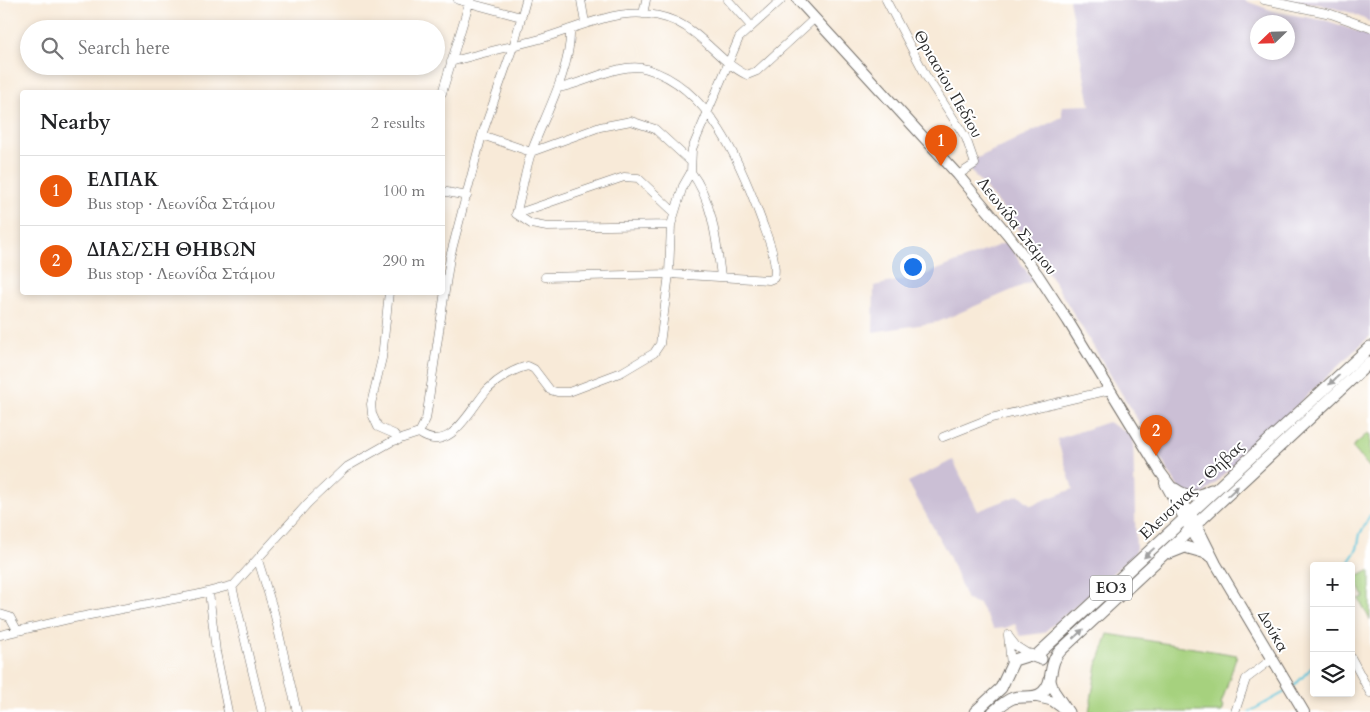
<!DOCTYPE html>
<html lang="en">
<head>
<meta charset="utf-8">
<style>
  body { margin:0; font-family:Cardo,serif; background:#f2f2f2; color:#202124 }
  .controls { position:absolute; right:15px; bottom:15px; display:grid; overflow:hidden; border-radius:5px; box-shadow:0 2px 8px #0003 }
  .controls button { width:45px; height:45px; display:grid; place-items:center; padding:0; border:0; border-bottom:1px solid #e0e0e0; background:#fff; color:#202124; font:25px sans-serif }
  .compass { position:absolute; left:1250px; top:15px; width:45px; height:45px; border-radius:50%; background:#fff; box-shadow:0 2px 8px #0003; rotate:247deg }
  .you { position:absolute; left:912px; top:266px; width:18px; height:18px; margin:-12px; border:4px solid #fff; border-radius:50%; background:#1a73e8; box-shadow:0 0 0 8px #1a73e833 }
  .badge { display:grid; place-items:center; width:32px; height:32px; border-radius:50%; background:#ea580c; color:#fff; font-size:16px; font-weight:700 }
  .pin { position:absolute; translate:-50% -41px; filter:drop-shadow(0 1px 2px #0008) }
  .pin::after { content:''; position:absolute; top:26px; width:18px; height:15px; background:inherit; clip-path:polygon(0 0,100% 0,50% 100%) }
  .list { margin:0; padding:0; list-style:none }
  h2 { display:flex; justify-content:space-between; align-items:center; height:65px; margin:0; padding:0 20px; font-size:21px }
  h2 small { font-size:16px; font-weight:400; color:#757577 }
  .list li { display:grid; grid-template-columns:32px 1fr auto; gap:15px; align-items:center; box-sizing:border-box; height:70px; padding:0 20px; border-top:1px solid #e0e0e0 }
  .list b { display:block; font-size:19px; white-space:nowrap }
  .list p { margin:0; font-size:16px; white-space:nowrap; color:#757577 }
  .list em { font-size:16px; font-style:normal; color:#757577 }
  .icon { flex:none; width:28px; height:28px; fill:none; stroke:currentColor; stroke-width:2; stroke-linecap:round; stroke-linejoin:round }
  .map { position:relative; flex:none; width:1370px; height:712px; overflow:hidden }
  .search { position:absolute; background:#fff; box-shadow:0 2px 8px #0003; left:20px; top:20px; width:425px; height:55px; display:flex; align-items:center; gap:12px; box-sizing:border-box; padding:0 18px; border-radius:28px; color:#757577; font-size:19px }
  .panel { position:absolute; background:#fff; box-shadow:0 2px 8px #0003; left:20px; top:90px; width:425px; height:205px; border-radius:5px }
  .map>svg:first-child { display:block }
  .industrial { fill:#cbbfd5; fill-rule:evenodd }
  .green { fill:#a6d17e; stroke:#687e54 }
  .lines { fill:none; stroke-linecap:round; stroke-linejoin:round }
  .stream { stroke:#62c8df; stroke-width:2 }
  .minor-casing { stroke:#736e68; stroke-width:9 }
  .tertiary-casing { stroke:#736e68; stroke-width:11 }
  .secondary-casing { stroke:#736e68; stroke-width:12 }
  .primary-casing { stroke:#736e68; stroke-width:13 }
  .minor { stroke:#fff; stroke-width:8 }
  .tertiary { stroke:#fff; stroke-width:9 }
  .secondary { stroke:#fff; stroke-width:10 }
  .primary { stroke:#fff; stroke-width:11 }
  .oneway { fill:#a0a0a0 }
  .labels { text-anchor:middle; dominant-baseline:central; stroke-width:4; stroke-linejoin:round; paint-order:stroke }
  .shield { fill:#fff; stroke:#6b6b6b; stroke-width:1 }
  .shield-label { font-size:15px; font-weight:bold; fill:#2b2b2b }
  .street-label { font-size:16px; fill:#2b2b2b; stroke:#fff }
</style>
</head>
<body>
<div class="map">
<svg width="1370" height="712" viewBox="0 0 1370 712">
  <rect width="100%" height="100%" fill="#fff"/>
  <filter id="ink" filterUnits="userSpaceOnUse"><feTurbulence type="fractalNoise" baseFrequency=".02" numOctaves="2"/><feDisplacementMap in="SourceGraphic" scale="10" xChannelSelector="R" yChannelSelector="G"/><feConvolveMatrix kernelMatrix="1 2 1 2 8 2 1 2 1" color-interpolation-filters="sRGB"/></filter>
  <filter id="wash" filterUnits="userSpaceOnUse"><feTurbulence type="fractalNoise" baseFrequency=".0096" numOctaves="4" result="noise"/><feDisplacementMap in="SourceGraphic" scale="20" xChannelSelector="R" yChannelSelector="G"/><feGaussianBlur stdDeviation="1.12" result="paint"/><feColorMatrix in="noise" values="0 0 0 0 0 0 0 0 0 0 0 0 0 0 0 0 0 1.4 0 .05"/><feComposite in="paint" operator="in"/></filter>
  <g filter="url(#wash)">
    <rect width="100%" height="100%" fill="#f8ead8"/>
    <path class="industrial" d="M1069,0H1243L1276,12L1328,21L1370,36V336L1190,507L1055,283L1012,220L965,164L1062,117V106L1090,105ZM1258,22H1288V52H1258Z
      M1277,0H1370V22L1352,13L1314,3Z
      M1007,242L1033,281L938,322L873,332L874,286L927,274Z
      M1108,422L1133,436L1136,552L1076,606L1043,633L1020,636L1015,624L1005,628L994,629L979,604L967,600L949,556L908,482L953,460L978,511L1019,495L1031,505L1073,489L1057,439Z"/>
    <path class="green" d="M1368,433L1370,435V468L1352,447Z
      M1370,570V620L1359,599L1364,597L1355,578Z
      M1108,634L1237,655L1221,704L1224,706L1222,712H1089L1097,665Z"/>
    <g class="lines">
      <path class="stream" d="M1346,566L1357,549L1360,534L1370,515
        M1294,686L1314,665
        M1249,712L1285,692"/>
    </g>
  </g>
  <g filter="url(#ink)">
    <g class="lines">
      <g class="minor-casing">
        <path id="minor" d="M458,0L521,17
          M581,0L585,23
          M728,0L751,26
          M886,0L926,76L966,138L975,164L958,175
          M1264,0L1331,14L1370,28
          M643,14L646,0
          M570,29C572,67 545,115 532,150C525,170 522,193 516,214L531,224L547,227L671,225
          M451,62C481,53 510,47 540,39C586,26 628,0 677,22C704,35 721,63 747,75L757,71L814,19
          M442,93L470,0
          M482,135L531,152L600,127L631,121L655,129L690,161
          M691,172C713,201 716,240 721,276
          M442,191L467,196
          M516,214L624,177L638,178L674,212
          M545,277L669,274L769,280L774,278C778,260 767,236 761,219C741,164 709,87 647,69C620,61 585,84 558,88
          M389,292L382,358L371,404L372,414L378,427L394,434L399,440
          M419,433C451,456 470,408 488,389C498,379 514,369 528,366L534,369L550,390L557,392H569L622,372L654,353L660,344L669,274L671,225L683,186L691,172L692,149L739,38L781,0
          M943,437L991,418L1110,390
          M258,560L274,612L297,712
          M232,586L262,712
          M209,592L216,652L228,712
          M0,614L10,617L17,630
          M0,635L69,619L195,595L234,585L308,503L345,468L391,442L419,433L426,419L450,257L482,135L514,44L526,0
          M1008,635L1011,665
          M1009,637L1016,646L1030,655
          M1351,657L1370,693
          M1235,712L1246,679L1272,659"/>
      </g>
      <g class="tertiary-casing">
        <path id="tertiary" d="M1050,678L1054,690L1069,712
          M1035,697L1052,701L1066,711"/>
      </g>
      <g class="secondary-casing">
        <path id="secondary" d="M798,0L958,175L1009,236L1038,275L1068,321L1161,473L1191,514L1216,564L1304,712
          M1165,483L1195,538L1209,556"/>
      </g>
      <g class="primary-casing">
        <path id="primary" d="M1175,489C1188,498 1197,498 1211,490
          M1170,553L1185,547L1206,553
          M1036,656L1370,347
          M975,712L1001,688L1014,660L1030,655L1041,659
          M993,712C999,707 1005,701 1013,698C1023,695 1034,700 1043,692C1055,681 1047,664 1061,650L1370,362"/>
      </g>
      <use href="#minor" class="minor"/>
      <use href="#tertiary" class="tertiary"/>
      <use href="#secondary" class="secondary"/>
      <use href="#primary" class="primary"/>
    </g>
    <defs><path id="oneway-solid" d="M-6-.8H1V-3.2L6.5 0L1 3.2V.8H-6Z" transform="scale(1.25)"/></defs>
    <g class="oneway">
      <use href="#oneway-solid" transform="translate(1334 380) rotate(137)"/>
      <use href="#oneway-solid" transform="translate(1233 491) rotate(-43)"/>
      <use href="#oneway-solid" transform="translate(1149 553) rotate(137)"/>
      <use href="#oneway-solid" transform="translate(1078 634) rotate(-43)"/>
    </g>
  </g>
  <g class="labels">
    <rect class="shield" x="1090" y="575.5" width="42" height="25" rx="4"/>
    <g class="shield-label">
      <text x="1111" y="588">ΕΟ3</text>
    </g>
    <g class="street-label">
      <text transform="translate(948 84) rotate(60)">Θριασίου Πεδίου</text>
      <text transform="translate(1017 226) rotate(52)">Λεωνίδα Στάμου</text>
      <text transform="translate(1192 490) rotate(-43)">Ελευσίνας - Θήβας</text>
      <text transform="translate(1273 631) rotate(60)">Δούκα</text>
    </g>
  </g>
</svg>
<div class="controls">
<button>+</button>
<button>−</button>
<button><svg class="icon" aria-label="layers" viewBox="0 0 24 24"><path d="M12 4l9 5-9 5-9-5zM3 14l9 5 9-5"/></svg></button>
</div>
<svg class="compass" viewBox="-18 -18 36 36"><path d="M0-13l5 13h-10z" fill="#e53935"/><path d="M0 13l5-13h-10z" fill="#757577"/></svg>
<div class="you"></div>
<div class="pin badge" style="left:941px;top:166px">1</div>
<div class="pin badge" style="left:1156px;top:456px">2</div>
<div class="search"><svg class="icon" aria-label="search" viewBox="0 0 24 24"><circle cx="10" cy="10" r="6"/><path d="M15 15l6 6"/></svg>Search here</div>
<section class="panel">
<h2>Nearby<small>2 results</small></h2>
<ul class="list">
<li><span class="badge">1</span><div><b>ΕΛΠΑΚ</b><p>Bus stop · Λεωνίδα Στάμου</p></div><em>100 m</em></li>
<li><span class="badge">2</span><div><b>ΔΙΑΣ/ΣΗ ΘΗΒΩΝ</b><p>Bus stop · Λεωνίδα Στάμου</p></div><em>290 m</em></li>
</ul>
</section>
</div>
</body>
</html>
